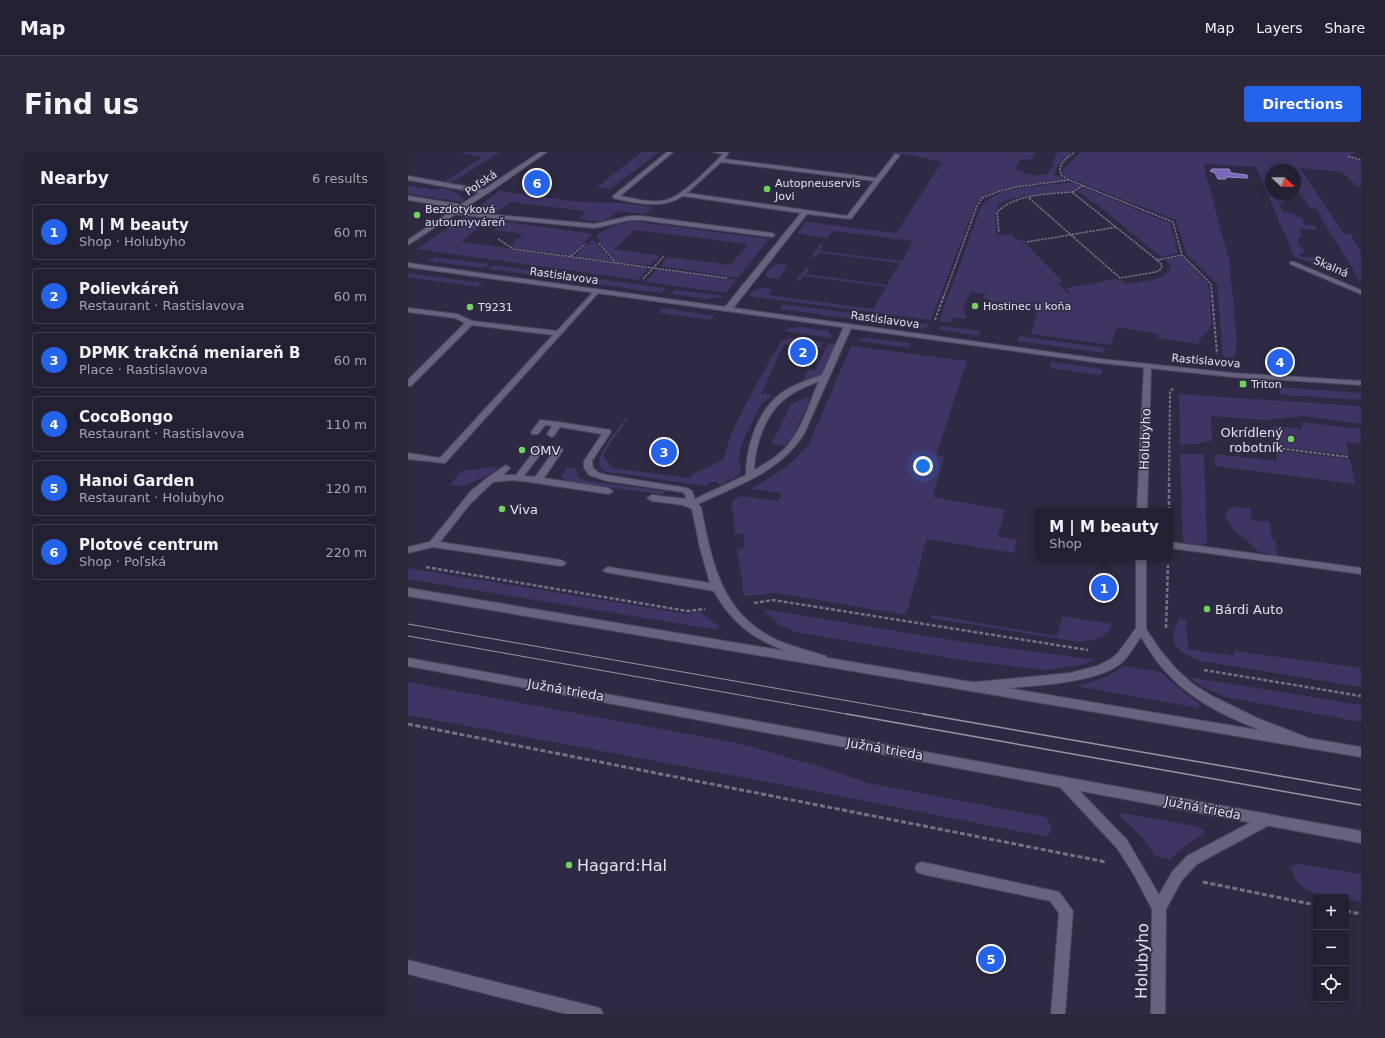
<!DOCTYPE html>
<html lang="en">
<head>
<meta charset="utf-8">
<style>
  body { margin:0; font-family:"DejaVu Sans",sans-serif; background:#2b283a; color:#f1f3f6 }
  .controls { position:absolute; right:12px; bottom:12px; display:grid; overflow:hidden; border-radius:4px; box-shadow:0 2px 10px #0003 }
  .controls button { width:36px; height:36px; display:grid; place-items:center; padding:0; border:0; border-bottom:1px solid #403e4d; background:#232032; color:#f1f3f6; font:20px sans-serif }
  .compass { position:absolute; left:857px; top:12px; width:36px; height:36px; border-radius:50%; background:#232032; box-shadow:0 2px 10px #0003; rotate:112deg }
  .you { position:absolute; left:515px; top:314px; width:14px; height:14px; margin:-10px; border:3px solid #fff; border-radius:50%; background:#1a73e8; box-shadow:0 0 0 6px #1a73e833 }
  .badge { display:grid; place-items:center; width:26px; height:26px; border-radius:50%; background:#2563eb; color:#fff; font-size:13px; font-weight:700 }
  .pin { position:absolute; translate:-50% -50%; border:2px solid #fff; box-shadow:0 1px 4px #0006 }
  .popup { position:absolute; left:627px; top:356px; width:138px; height:52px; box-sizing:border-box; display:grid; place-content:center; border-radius:4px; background:#232032; filter:drop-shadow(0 1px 3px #0005); font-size:13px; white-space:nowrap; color:#a3a3ac }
  .popup b { font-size:15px; color:#f1f3f6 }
  .popup::after { content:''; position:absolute; left:50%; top:100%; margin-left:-8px; border:8px solid transparent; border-top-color:#232032 }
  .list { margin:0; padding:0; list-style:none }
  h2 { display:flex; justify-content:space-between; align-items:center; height:52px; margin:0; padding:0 16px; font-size:17px }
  h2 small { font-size:13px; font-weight:400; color:#a3a3ac }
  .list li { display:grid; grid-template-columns:26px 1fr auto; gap:12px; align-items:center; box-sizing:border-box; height:56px; margin:0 8px 8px; padding:0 8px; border:1px solid #403e4d; border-radius:4px }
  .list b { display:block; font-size:15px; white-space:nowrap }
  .list p { margin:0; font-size:13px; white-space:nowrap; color:#a3a3ac }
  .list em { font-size:13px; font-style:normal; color:#a3a3ac }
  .icon { flex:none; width:22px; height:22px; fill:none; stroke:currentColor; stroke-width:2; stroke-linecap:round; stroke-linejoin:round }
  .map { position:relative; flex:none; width:953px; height:862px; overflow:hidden; border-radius:4px }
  header { display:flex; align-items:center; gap:24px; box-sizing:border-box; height:56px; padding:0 20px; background:#232032; border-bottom:1px solid #403e4d }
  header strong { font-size:19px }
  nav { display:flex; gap:22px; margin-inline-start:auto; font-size:14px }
  .intro { display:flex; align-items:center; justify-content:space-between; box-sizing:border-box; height:96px; padding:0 24px }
  h1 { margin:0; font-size:28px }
  .button { padding:10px 18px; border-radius:4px; background:#2563eb; color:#fff; font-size:14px; font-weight:700 }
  main { display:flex; gap:24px; padding:0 24px }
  aside { flex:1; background:#232032; border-radius:4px; box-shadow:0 2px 10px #0003 }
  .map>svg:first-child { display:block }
  .green { fill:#403464 }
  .water { fill:#7b67b7; stroke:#9a8bc8 }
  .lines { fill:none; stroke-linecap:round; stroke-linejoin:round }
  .lane-casing { stroke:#4d475d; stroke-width:2 }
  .street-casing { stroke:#4d475d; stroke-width:2 }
  .secondary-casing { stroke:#4d475d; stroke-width:2 }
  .path-far3 { stroke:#757086; stroke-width:1.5; stroke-dasharray:2.5 1; stroke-linecap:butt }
  .path-far2 { stroke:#757086; stroke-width:2; stroke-dasharray:3 1.5; stroke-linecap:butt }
  .path-far1 { stroke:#757086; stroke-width:2.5; stroke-dasharray:4 2; stroke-linecap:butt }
  .path { stroke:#757086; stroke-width:3; stroke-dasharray:5 2.5; stroke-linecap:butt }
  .lane { fill:#67627e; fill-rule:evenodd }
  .street { fill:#67627e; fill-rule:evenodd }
  .secondary { fill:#67627e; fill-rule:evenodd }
  .tram-far1 { stroke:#9995aa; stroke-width:1 }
  .tram { stroke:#9995aa; stroke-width:1.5 }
  .poi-dot { fill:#71d35e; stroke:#2f2a43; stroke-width:1.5 }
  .labels { text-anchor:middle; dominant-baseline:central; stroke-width:3; stroke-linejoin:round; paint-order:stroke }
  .far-street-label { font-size:11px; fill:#e2dff0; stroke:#2f2a43 }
  .far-poi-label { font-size:11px; fill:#e2dff0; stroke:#2f2a43; text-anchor:start }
  .poi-label { font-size:13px; fill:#e2dff0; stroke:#2f2a43; text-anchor:start }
  .street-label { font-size:13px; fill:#e2dff0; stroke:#2f2a43 }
  .near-poi-label { font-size:16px; fill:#e2dff0; stroke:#2f2a43; text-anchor:start }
  .near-street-label { font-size:16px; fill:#e2dff0; stroke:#2f2a43 }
</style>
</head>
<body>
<header>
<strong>Map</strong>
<nav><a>Map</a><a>Layers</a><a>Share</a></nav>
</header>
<div class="intro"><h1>Find us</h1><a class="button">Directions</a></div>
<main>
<aside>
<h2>Nearby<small>6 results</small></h2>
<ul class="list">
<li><span class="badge">1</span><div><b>M | M beauty</b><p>Shop · Holubyho</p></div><em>60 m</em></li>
<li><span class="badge">2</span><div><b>Polievkáreň</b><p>Restaurant · Rastislavova</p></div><em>60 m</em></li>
<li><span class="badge">3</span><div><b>DPMK trakčná meniareň B</b><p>Place · Rastislavova</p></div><em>60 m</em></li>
<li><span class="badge">4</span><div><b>CocoBongo</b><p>Restaurant · Rastislavova</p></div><em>110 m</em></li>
<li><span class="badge">5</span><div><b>Hanoi Garden</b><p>Restaurant · Holubyho</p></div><em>120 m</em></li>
<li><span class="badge">6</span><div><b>Plotové centrum</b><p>Shop · Poľská</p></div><em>220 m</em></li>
</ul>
</aside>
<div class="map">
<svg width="953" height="862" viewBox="0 0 953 862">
  <rect width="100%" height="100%" fill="#2f2a43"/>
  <path class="green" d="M50,0H92L43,31L37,29L75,5Z
    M234,0H251L202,37L189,35Z
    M478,0H627L623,8L613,7L607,16C617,23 628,24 640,22L646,12L644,11L650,0H664L650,13L646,21L649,24L657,28C635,31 590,33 574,46C569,49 567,54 565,59L523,168L341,144C347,135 354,135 365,137L360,143L465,157L478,135L396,124L392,129H388L397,116L399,115L401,116L398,122L479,133L492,111L411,101L406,106L403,105L411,93L414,92L415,94L412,99L494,109L505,89L425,79L419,86L389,81L398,70L488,81L534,10C516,6 497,2 478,0Z
    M673,0H949L939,4L953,9V35L948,33L933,20L892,16L936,82H942L953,100V131L908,57L902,56L887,35V18H863V30H858L865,45H874L877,51H871L875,60L886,61L888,65H893L897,73H907L909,78L891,77L894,84L889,88L897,101H891L893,105H908L918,110L920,114L916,116L886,104L848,15L795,12L821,107L829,188L827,206L815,205L809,132L778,102L768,68L660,26L654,21L655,17Z
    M658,31H665L673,34C669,36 665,39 661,39C641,43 610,41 591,52L587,62L589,83H604L608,88L613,87L655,130L650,131L660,142L663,141L658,136L708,127L710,129L713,128L717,132C732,129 758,130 764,114L757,108L773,104L799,131L802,140L803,174C799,182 794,182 790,192L749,186L750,182L709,175L703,193L623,182L630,156L581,149L582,147H575L577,142L563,140L555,157L559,167L546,165L542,171L531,169L573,55C586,34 634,34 658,31Z
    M0,34L31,38L34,36L51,42L56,48L55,50L0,42Z
    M676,36L762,71L770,101L753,105L686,50H684L674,42L668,40Z
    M91,39L170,50L214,51L245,55L237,62L210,59C197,70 189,72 172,66L177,59L103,50L87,61L64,60Z
    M56,65L80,68L53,90L100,96L104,98L238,116L239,118L230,128L9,97Z
    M225,69L231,70L361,87L330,126L252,114L260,105L323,113L340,92L227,78L206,97L253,104L242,113L208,110L188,84L202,75Z
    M98,70L185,82L162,103L106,96L102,94L115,82L86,78Z
    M185,87L204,109L167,104Z
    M26,105L81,112L76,116L20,109Z
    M369,112L379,113L371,127L361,126L357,123L362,116Z
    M85,113L258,136L253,141L80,117Z
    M251,117L254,118L328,128L318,141L237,130L247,119Z
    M0,121L74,131L70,135L0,125Z
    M267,138L317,144L299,147L264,142Z
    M375,152L521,172L518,177L372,157Z
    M255,156L307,164L303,168L251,161Z
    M533,174L573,179L571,184L531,178Z
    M393,175L420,179L425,186L375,179L382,176Z
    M611,184H612L698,196L695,201L610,189Z
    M380,186L415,190L412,196L376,192L353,242L365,243L353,252L332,295L331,307L333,317L331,323L312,333L309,330H301L298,334L208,321C205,321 199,320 196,319C179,310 212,275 218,266H220L195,303L204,316L281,326L283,323L315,308L325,277L350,230L365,203L374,189Z
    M457,186H461L503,191L501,196L449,189Z
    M421,191L427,192L415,219L411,223L393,233L400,218L406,219Z
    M443,194L559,209L528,303L536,305L525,345L597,358L590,384L609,388L606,401L519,387L498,463L368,441L336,444L329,397L337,396L335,381L327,382L324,352L326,347L333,344L370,349L374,341L343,337C368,321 385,314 402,290Z
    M643,210L694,217L693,223L642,216Z
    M871,235L953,241V248L876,243L872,241Z
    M771,242L953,254V272L895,264L857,268L803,264L804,289L790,292L772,293Z
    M400,245L401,250L383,289C376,295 372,294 364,291L383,252Z
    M894,270L952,277L953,292L938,290L941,303L867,294L865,274L894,277Z
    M868,298L942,307L947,332L807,314V302L869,309Z
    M772,302H796L799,391L790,394L775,392Z
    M86,315H90L86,320L57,334L42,333L53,319Z
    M160,315L168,317L170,325L179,329L257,339L256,342H252L161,330L153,325Z
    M825,355L842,356L844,368L862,370L864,387L867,388L870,404L851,400L824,376L817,365L821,356Z
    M0,416L278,462L291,460L311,474L309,477H303L0,427Z
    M355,457L562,491L688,508L672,513L640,518L560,509L387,480L370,472Z
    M524,463L649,484L655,464L704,472C699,487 684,489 671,490L523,466Z
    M771,467L778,468L780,497L826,504V499L953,516V535L793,509C783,505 765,499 765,485C765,480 769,472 771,467Z
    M716,514L753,520L779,543L791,551V556L672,535L673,533L698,525Z
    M781,525L953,553V570L817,545L794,535Z
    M0,530L334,592L416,616L460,631L632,664L639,666L644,677L640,683L634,684L381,634L0,563Z
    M714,661L787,674L797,679L796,681L777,694L762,708L747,704L735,686L712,664Z
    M891,712L953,722V750L938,747V745C915,745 886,742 883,714Z"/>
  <path class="water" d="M804,17H821L823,21L839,23L840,26L818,25V27H810L807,21L802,19Z"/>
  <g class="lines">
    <g class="lane-casing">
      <path id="lane" d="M259,0H265L212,44C226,46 243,52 258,48C275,44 302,15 315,2L305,0H321L316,7L468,26L487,2L492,3L443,67L399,62L323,159H317V155L393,61L275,44C254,58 228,51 205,46V44ZM313,10L466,29L439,64L279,41Z
        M0,24L78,38L81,40L78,42L0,28Z
        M0,44L56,53L59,55L56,57L0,48Z
        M46,59L187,72L222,64H233L364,81L367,83L364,85L233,68H222L187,76L44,62V60Z
        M882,110H886L953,138V142L882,112Z
        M189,137L192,139L191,140L37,311L0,307V301L32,306L145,183L64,173L3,234H0V228L57,171L47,166L0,160V156L49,162L64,169L149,179L187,138Z
        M437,172H440L444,174L396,282C371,321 330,333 290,352L293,355C304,411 313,463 371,489C386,495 402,499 418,504L419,507L418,510L414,511C367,496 331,486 306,439L197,420L195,418L200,415L302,431L292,396L284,357L275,353L244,349L239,346L244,343L278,347L277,342L274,340L199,329L181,323L176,316V309L194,282L152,275L146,284L143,285L139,282L144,274L137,273L130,282H124L123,280L132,268L150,270L202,278L203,280L184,309L185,316L191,321L199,323L279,336L284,339L287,347L338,323C338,295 349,260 372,242C384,233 400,228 414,223ZM411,229C402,250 395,274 381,292C372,303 359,311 346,318C347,293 357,262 378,246C388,238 400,234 411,229Z
        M133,293L137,296L116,324L127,325L148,296L151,295L155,298L136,326L200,336L205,339L203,341L200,342L121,330L104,328L85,330L62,352L32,390L153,408L158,411L156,413L153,414L25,395L0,401V395L22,390L63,339L79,326L98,313L102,316L95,323H108L130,294Z
        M762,390L953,416V422L762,396Z
        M514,710L651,740L665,759L657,862H643L651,761L642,749L514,722L509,720L507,716L509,712Z
        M0,808L188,855L193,857L195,862H159L0,822Z"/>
    </g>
    <g class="street-casing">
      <path id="street" d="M132,0H139L80,41L0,93V88Z
        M736,213H742L743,215L739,359H729Z
        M728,405H738V477L752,498L768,517L786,533L806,545L849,566L898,585L900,588L898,591L894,593C848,577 794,559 760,522C749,511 741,498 733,485C726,494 721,505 712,512C684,534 605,535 568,538L564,537L562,534L564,531L568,530L662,521L689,514L703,507L710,501L728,476Z
        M655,625L659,626L719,688L751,743L764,720L779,704L855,664L859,662L863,664L865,668L863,672L789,712L774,728L758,757L757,862H743L744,757L725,721L709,696L651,634L649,630L651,626Z"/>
    </g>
    <g class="secondary-casing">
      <path id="secondary" d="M0,111L693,207L825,221L953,229V233L825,225L693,211L0,115Z
        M0,436L953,595V605L0,444Z
        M0,506L953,679V691L0,514Z"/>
    </g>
    <path class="path-far3" d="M940,4L953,8
      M661,28L653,23C649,11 659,6 667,0
      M621,46L712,126L748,120L753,117L754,113L749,108L664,40L675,34
      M591,80L589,60C607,42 640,42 664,40
      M90,87L105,97L319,126
      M619,90L709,75
      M191,91L207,110
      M163,104L177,92
      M749,108L774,103
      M235,127L256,104
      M536,144L569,54L574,46L589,40L607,35L661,28L765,70L774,103L803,132L804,144"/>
    <path class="path-far2" d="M804,143L809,202
      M527,168L536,143
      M861,295L941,305
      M761,328L762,239L766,236"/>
    <path class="path-far1" d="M761,359V327
      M18,415L279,459L297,457
      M346,451L365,448L680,498
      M758,476L760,413
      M796,518L953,544"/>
    <path class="path" d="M0,572L698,710
      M795,730L908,753
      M938,759L953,762"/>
    <use href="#lane" class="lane"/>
    <use href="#street" class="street"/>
    <use href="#secondary" class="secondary"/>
    <path class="tram-far1" d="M0,472L521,563
      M0,484L444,563"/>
    <path class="tram" d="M439,562L953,653
      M515,562L953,638"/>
  </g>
  <g class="poi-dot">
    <circle cx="359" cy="37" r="4"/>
    <circle cx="9" cy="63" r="4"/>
    <circle cx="567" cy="154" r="4"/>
    <circle cx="62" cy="155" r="4"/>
    <rect x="831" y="228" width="8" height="8" rx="2"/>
    <circle cx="883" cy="287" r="4"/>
    <circle cx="114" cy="298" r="4"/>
    <circle cx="94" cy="357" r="4"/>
    <circle cx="799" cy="457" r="4"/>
    <circle cx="161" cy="713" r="4"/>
  </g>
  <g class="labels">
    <g class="far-street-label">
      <text transform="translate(73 31) rotate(-34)">Poľská</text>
      <text transform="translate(923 115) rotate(23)">Skalná</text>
      <text transform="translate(156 124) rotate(8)">Rastislavova</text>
      <text transform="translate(477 168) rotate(8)">Rastislavova</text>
      <text transform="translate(798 209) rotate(5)">Rastislavova</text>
    </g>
    <g class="far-poi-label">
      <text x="367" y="31">Autopneuservis<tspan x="367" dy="13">Jovi</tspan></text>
      <text x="17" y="57">Bezdotyková<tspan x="17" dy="13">autoumyváreň</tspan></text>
      <text x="575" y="154">Hostinec u koňa</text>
      <text x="70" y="155">T9231</text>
      <text x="843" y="232">Triton</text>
    </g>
    <g class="poi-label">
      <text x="875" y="280" text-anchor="end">Okrídlený<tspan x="875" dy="15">robotník</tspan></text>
      <text x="122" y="298">OMV</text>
      <text x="102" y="357">Viva</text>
      <text x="807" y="457">Bárdi Auto</text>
    </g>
    <g class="street-label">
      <text transform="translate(737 287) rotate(-88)">Holubyho</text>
      <text transform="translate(158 538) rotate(10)">Južná trieda</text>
      <text transform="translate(477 597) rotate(10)">Južná trieda</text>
      <text transform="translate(795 656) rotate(11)">Južná trieda</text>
    </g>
    <g class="near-poi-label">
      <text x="169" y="713">Hagard:Hal</text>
    </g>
    <g class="near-street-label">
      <text transform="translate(734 809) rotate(-89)">Holubyho</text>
    </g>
  </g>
</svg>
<div class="controls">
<button>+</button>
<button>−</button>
<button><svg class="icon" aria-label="locate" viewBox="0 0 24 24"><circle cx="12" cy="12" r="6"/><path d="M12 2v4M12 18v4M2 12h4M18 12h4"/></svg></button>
</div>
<svg class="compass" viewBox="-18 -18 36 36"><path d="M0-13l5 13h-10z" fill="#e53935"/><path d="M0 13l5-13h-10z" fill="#a3a3ac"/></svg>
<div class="you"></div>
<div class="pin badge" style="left:696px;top:436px">1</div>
<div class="popup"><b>M | M beauty</b>Shop</div>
<div class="pin badge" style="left:395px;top:200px">2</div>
<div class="pin badge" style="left:256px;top:300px">3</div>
<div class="pin badge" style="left:872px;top:210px">4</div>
<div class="pin badge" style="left:583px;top:807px">5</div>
<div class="pin badge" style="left:129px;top:31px">6</div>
</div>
</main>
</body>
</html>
